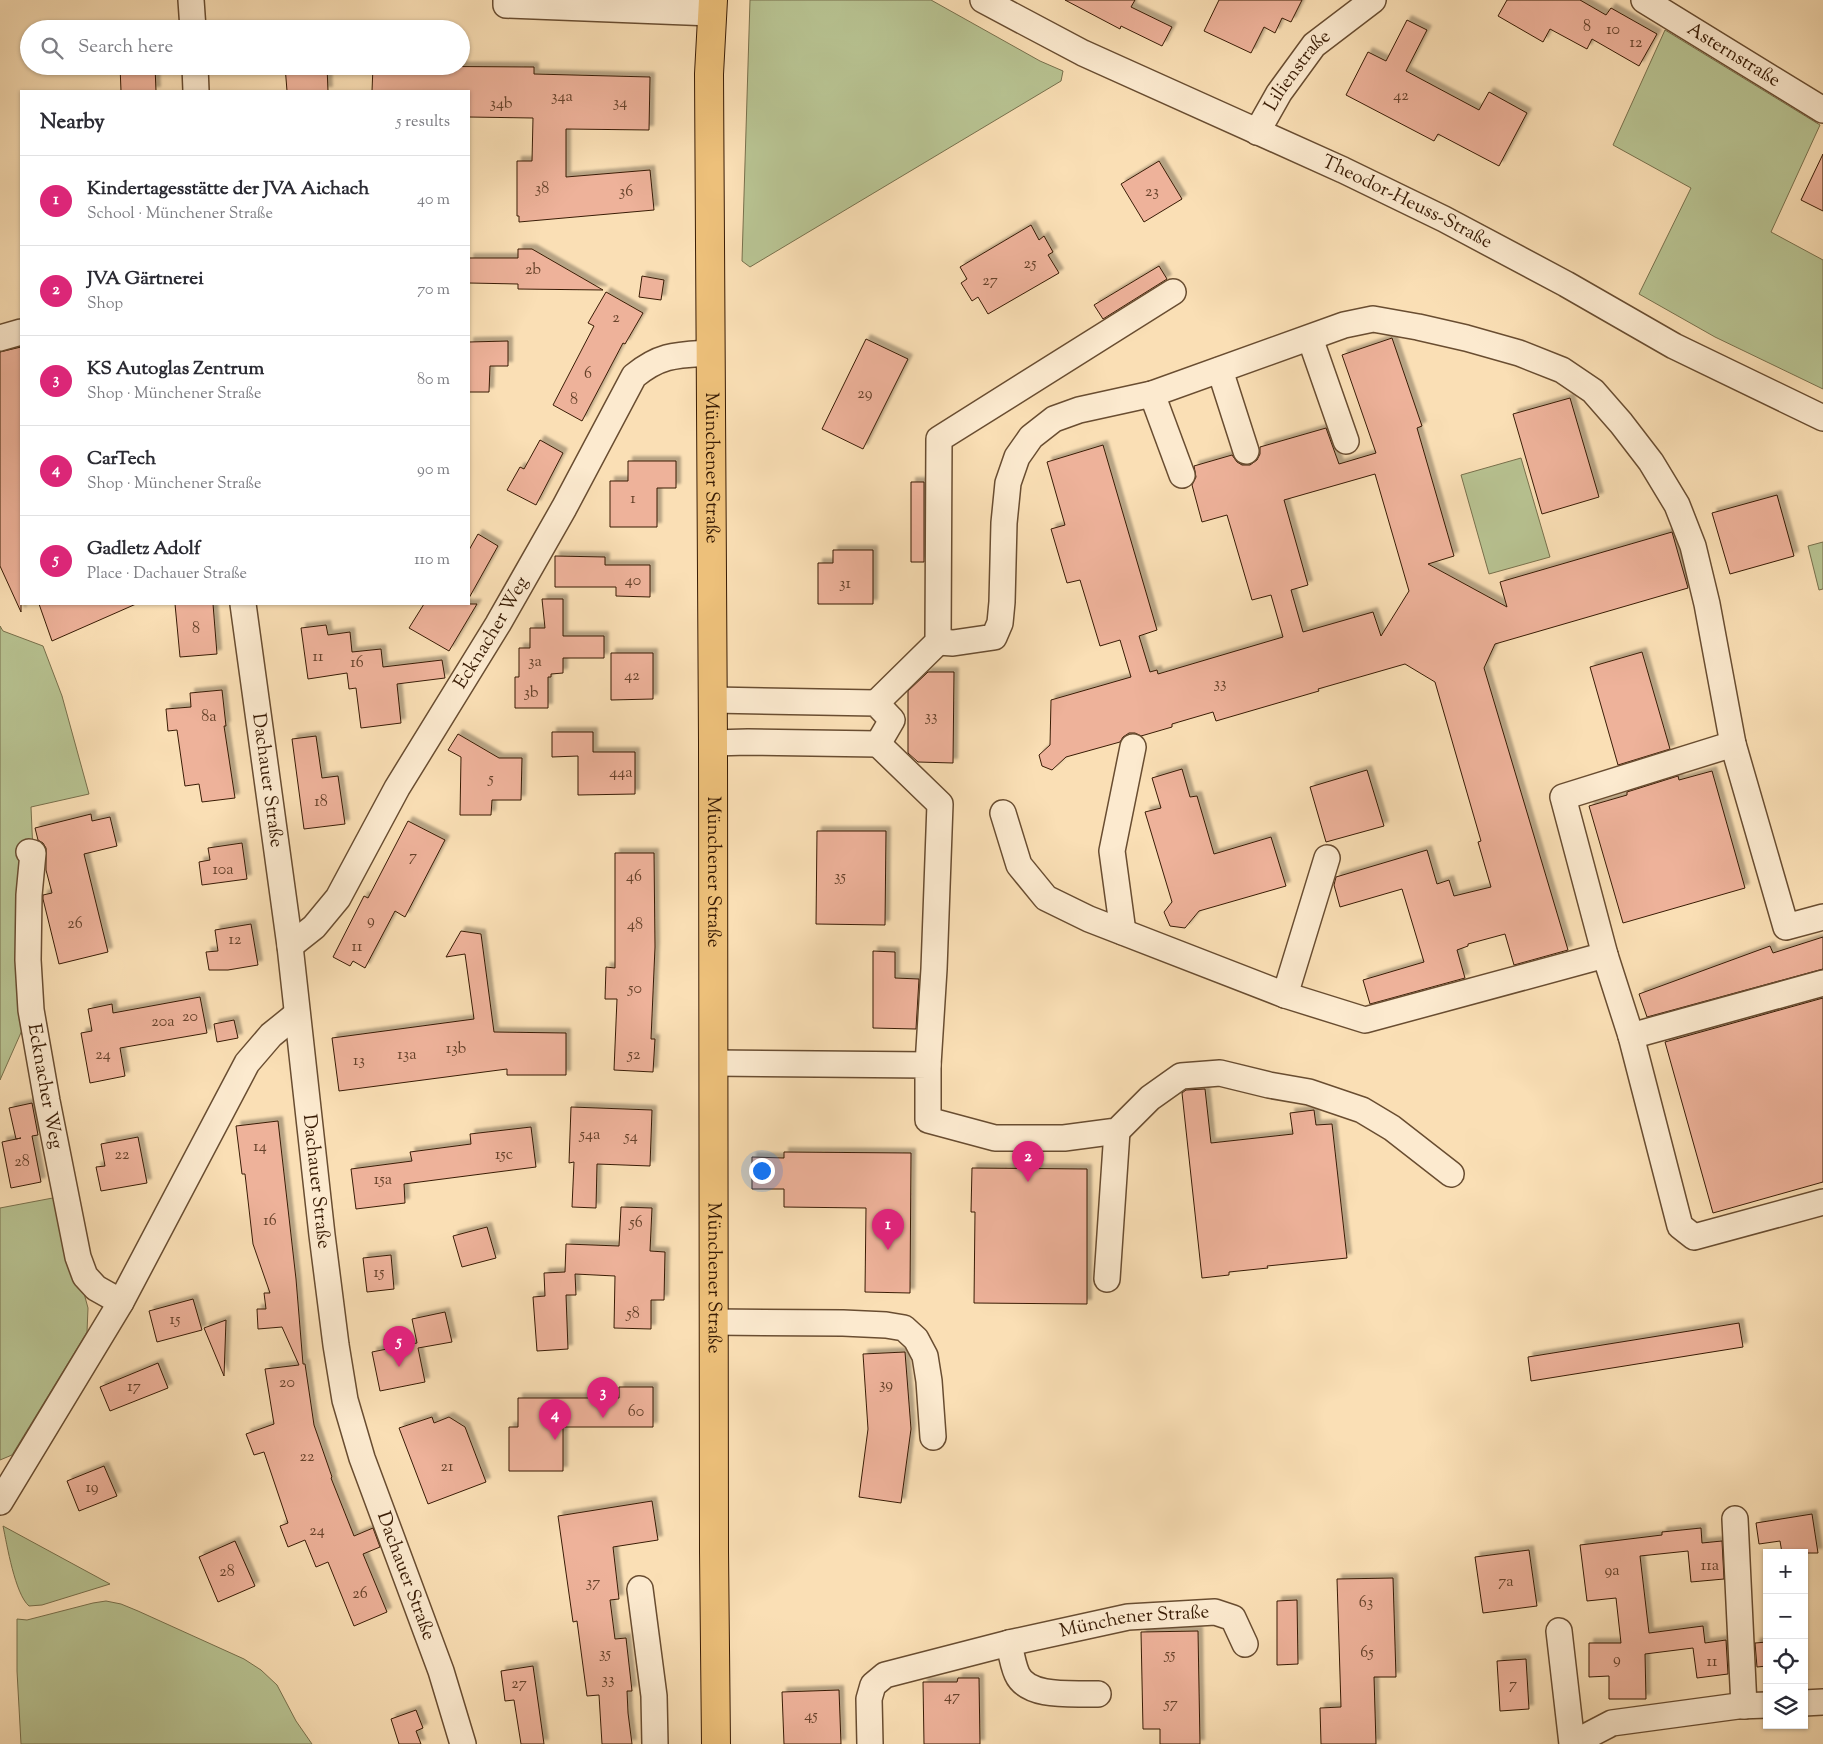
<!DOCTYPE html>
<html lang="en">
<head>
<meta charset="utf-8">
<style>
  body { margin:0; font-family:"Sorts Mill Goudy",serif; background:#f7f7f7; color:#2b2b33 }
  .controls { position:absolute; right:15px; bottom:15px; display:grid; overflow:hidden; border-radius:0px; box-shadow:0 1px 4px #0004 }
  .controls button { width:45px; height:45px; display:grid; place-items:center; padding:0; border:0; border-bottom:1px solid #e1e1e2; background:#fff; color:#2b2b33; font:25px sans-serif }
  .you { position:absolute; left:761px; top:1170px; width:18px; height:18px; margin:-12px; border:4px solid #fff; border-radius:50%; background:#1a73e8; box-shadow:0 0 0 8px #1a73e833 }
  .badge { display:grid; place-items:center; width:32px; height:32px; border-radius:50%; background:#db2777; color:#fff; font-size:16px; font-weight:700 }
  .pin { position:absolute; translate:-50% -41px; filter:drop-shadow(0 1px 2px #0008) }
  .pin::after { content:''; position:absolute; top:26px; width:18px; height:15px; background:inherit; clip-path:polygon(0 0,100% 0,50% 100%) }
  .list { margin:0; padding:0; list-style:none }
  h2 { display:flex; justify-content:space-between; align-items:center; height:65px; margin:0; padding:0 20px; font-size:21px }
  h2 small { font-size:16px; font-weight:400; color:#7c7c81 }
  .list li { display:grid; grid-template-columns:32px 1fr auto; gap:15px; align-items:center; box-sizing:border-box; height:90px; padding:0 20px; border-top:1px solid #e1e1e2 }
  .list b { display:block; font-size:19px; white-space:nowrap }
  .list p { margin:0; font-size:16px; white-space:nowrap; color:#7c7c81 }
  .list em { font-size:16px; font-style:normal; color:#7c7c81 }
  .icon { flex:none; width:28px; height:28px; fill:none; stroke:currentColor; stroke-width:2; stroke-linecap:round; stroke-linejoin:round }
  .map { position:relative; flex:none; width:1823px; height:1744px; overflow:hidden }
  .search { position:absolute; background:#fff; box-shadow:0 1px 4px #0004; left:20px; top:20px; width:450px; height:55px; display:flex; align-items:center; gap:12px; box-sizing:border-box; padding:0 18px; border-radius:28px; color:#7c7c81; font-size:19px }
  .panel { position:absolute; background:#fff; box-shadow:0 1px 4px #0004; left:20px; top:90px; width:450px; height:515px; border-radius:0px }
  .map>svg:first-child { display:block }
  .green { fill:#b8c392; stroke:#78704c }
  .building { fill:#eeb29a; stroke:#391c05; fill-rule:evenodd; filter:url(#shadow) }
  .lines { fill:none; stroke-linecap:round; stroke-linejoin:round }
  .minor-casing { stroke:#694d31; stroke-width:28 }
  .major-casing { stroke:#391c05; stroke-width:30 }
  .minor { stroke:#fceacf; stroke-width:25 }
  .major { stroke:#edc07a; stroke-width:28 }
  .labels { text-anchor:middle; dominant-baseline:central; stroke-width:4; stroke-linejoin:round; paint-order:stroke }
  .number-label { font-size:16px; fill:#66422a }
  .street-label { font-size:19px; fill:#391c05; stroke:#fceacf }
</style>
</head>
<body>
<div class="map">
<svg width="1823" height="1744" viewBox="0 0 1823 1744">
  <defs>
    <filter id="shadow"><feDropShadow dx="4.5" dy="-4.5" stdDeviation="1" flood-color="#0004"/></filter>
  </defs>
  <rect width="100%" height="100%" fill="#fadfb5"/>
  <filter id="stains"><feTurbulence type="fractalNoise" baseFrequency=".004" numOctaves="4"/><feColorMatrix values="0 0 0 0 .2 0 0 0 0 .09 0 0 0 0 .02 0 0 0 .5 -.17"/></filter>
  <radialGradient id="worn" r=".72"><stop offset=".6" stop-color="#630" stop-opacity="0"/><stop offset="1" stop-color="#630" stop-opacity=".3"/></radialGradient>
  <path class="green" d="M750,0H931L1040,61L1063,71L1061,81L750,267L742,261Z
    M1665,30L1820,125L1771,232L1823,260V389L1715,337L1639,294L1691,188L1613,145Z
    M1521,458L1550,557L1489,574L1461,475Z
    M1823,542V589L1819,590L1808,546Z
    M0,626L3,631L43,646L62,696L89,794L31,807L33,853L31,1010L0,1080Z
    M58,1197L88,1308L87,1332L12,1455L0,1460V1208Z
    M3,1526L110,1584L42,1605L29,1606C15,1594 7,1545 3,1526Z
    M106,1601L121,1604L138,1611L244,1659L261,1670L277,1685L296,1721L312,1744H21L17,1671V1619L27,1620L93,1603Z"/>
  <path class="building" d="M1065,0H1135L1131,7L1172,27L1162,46L1121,26L1120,29Z
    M1219,0H1302L1291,22L1282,18L1275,33L1264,27L1251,53L1204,31Z
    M1507,0H1580L1606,15L1611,8L1657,34L1639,66L1592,39L1587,49L1550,29L1543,42L1498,16Z
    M1407,20L1427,30L1406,71L1479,110L1489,92L1527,113L1499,166L1438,134L1434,141L1346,95L1368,52L1386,61Z
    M120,66H155L156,91H121Z
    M285,66H327L328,91H287Z
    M373,66L534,67V74L650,77L649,130L566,129V177L650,170L654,210L519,222V216H517V161H532L533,118L469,117V91H372Z
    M1823,154V211L1801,200Z
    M1159,161L1182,199L1144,222L1121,184Z
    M1031,225L1039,240L1044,236L1053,252L1048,255L1059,273L988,314L978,297L972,301L961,283L967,279L960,267Z
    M518,249H532L603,290L518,289V284L469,283V258H518Z
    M1159,266L1167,279L1103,319L1094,305Z
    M642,276L664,280L661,300L639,297Z
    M606,292L643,313L625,344L623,343L582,421L553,405L594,326L588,323Z
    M1392,338L1422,426L1417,428L1454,556L1428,564L1507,607L1500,582L1672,532L1688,588L1495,644L1484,668L1568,950L1514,965L1505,934L1468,944V946L1457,950L1465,978L1370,1004L1363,980L1424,962L1402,889L1340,907L1334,885L1336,877L1427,850L1437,884L1449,880L1454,896L1491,887L1478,842L1481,841L1435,682L1405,664L1318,689L1319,691L1216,721L1213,712L1172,724V727L1148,734L1141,736L1135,733H1129L1123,737L1120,742L1066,757L1052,770L1042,766L1039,755L1050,745L1051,700L1131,677L1120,640L1100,646L1080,580L1067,583L1051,529L1065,525L1047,462L1103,445L1157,630L1139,636L1150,672L1157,670L1158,674L1283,637L1271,595L1252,600L1227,515L1202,522L1192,485L1196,477L1194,466L1232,455L1237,462L1242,465H1250L1257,460L1260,454V447L1326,428L1339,464L1376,453L1342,355ZM1375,474L1409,591L1381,636L1373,612L1303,632L1291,590L1308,585L1284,500Z
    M866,339L908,359L863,449L822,429Z
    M508,341V366H490L489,392H469V342Z
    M21,347V612L0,566V352Z
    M1570,398L1599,497L1542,514L1513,414Z
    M540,440L563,453L536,505L507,490L520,467L524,469Z
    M628,461H676V488H657V527H610V481H628Z
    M911,482H924V562H911Z
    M1777,495L1794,556L1730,574L1712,513Z
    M478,534L498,546L469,598V550Z
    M833,550H873V604H818V563H833Z
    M555,556L605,557V565H650V597L616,596V587H555Z
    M542,599H563V636H604V658H563V673L551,674V677H548V708H515V677H519V648H530V628H545Z
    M39,604H136L52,641Z
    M175,604H213L217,654L180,657Z
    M424,604H477L449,651L409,628Z
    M326,625L328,635L350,632L352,652L381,649L383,667L442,660L445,678L397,684L401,723L361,728L356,688L349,689L347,673L308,679L301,628Z
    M1642,652L1670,749L1618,765L1590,667Z
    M611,653H653V699L611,700Z
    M928,672H954L953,763L918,762L908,753V691Z
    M222,690L226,726H224L235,798L202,802L199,784L185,786L177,730L168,731L166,709L191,707L190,693Z
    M552,732H593V752H635V794L578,795V756L552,757Z
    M458,734L499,758H522L521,800H492L491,815H460L461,757L448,750Z
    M316,736L322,778L338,776L345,824L304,829L292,739Z
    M1182,769L1190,797L1197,796L1214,854L1271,837L1286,886L1199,911L1185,928L1170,926L1164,912L1172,902L1145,812L1161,808L1152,778Z
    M1367,770L1384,826L1326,842L1310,787Z
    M1712,771L1745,888L1623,923L1589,806L1627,795V792L1678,776L1679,780Z
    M91,814L92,821L110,817L117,846L84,854L108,952L59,964L43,899V895L52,893L46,870V848L43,843L38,840L35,828Z
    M408,821L445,840L405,917L395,911L365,968L353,961L350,966L333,957L364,896L368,898Z
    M817,831H886L885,925L816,924Z
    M242,843L247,879L202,885L199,862L210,860L208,848Z
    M615,853H654L655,947L651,1039H655L653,1072L614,1070L617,999H605L606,967L615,968Z
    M251,924L258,965L228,970H209L206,952L218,951L215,930Z
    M461,931L481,934L494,1032L566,1033V1075H507V1069L339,1091L332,1038L474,1019L465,954L446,957Z
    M1823,937V969L1647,1017L1639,994L1770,946L1773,953Z
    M873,951L895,952V978L919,979L916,1029L873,1028Z
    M200,997L207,1033L120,1048L125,1076L90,1083L81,1033L92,1031L88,1009L112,1004L113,1013Z
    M1823,998V1182L1713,1213L1665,1042Z
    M234,1020L238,1038L217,1042L214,1024Z
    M1205,1089L1211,1143L1293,1134L1290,1113L1314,1110L1316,1125L1332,1124L1347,1258L1267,1266L1268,1268L1229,1272V1275L1202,1278L1182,1093L1186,1090Z
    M32,1103L38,1135L32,1136L41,1182L11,1188L2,1142L21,1138L16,1139L9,1108Z
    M571,1107L652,1110L650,1166L597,1164L596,1208L572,1207L574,1162L569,1163Z
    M278,1121L296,1279L303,1364H305L314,1425L332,1477L331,1478L354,1536L373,1528L380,1547L363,1554L387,1612L354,1626L328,1562L316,1567L305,1540L288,1547L280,1526L288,1523L264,1452L254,1455L246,1434L274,1424L265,1369L299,1365L282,1327L258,1329L257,1309H266L264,1293H270L253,1244L245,1174H242L236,1126Z
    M531,1127L536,1167L404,1184L405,1203L356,1209L351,1169L412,1161L410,1152L471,1144L470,1134Z
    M138,1137L147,1183L101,1191L96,1167L105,1166L101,1144Z
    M784,1152L911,1153L910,1293L865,1292L866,1208L784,1207V1189H752V1157L784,1158Z
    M972,1168L1087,1169V1304L974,1303L975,1212H971Z
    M621,1207L652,1208L650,1251L665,1252L664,1300H651V1329L614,1328L615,1276L575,1274L576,1295H566L568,1349L537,1351L533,1297L545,1296L544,1273L565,1272L566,1244L619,1246Z
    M487,1227L496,1258L462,1267L453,1236Z
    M391,1255L394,1289L367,1292L363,1258Z
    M193,1299L202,1330L157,1342L149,1311Z
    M445,1312L452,1342L418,1348L425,1382L380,1391L372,1352L417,1343L412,1319Z
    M226,1320L224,1376L204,1328Z
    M1739,1323L1743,1347L1531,1381L1528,1357Z
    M905,1352L911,1429L901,1503L859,1497L868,1429L863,1354Z
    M158,1363L168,1388L110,1411L100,1387Z
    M619,1387H653V1427H563V1471H509V1427H518V1398H619Z
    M432,1417L434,1423L449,1417L465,1427L486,1482L428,1504L399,1428Z
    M104,1466L117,1496L79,1511L67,1481Z
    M652,1501L658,1540L613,1547L619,1599L610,1600L615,1639L626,1638L632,1691H627L628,1713L632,1744H602L599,1695L587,1696L577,1621L573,1622L558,1516Z
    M1812,1514L1818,1553H1782L1780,1541L1759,1544L1756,1523Z
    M1701,1528L1702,1543L1722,1541L1724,1579L1691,1582L1688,1551L1640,1556L1649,1633L1703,1626L1705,1643L1726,1640L1728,1674L1697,1678L1693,1648L1645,1654L1646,1699H1609V1676L1589,1677V1643H1621L1616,1598L1587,1601L1580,1545L1662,1535V1532Z
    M235,1541L255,1586L218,1602L199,1557Z
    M1529,1550L1537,1606L1483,1613L1475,1557Z
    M1393,1578L1396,1677H1374L1376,1744H1321L1320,1708L1341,1707L1337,1579Z
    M1297,1600L1298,1664L1277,1665V1601Z
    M1198,1631L1200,1744H1160V1729H1143L1141,1632Z
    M1767,1642V1666L1757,1667L1755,1643Z
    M1526,1659L1529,1709L1500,1711L1497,1661Z
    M533,1666L544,1744H521L514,1700L505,1701L501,1671Z
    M958,1678H979L980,1744H924L923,1682H957Z
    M839,1690L841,1744H784L782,1692Z
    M416,1710L423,1728L416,1731L421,1744H399L391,1719Z"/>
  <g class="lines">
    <g class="minor-casing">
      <g id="minor">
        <path d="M191,0L193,29"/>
        <path d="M506,0V5L712,13"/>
        <path id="s1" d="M983,0L1083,53L1343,170L1444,219L1566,284L1674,346L1823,418"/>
        <path id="s2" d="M1644,0L1823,110"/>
        <path d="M195,66L196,91"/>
        <path id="s3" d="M1257,132L1279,93L1314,45L1373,0"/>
        <path d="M0,338L21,332"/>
        <path d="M1310,338L1346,441"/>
        <path d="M1220,370L1246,451"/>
        <path d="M1152,394L1182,475"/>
        <path id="s4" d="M243,604L290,946L322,1235L336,1345L345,1400L362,1458L441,1671L463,1744"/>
        <path d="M938,642L953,643L994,637L1000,623L1002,602L1004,523L1008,483L1017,457L1031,437L1054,419L1079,410L1152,394L1344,325L1373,319L1418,327L1466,338L1519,353L1562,370L1593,391L1621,423L1651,462L1677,505L1693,546L1707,604L1733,744L1786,927L1823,917"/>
        <path d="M713,700L876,703L892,720L878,744L748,742L713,743"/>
        <path d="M876,703L938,642L939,439L1173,292"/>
        <path d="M878,744L940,804L934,969L928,1065"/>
        <path d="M1003,813L1019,865L1046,898L1089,919L1285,995L1365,1020L1605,955L1631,1036L1680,1226L1694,1237L1823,1202"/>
        <path id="s5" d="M29,852L33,853L29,895L28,960L31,1010L47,1101L78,1257L85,1276L96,1288L121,1302"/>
        <path d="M1123,932L1112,851L1133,747"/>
        <path id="s6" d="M290,946L314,927L338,898L397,788L498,624L564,508L634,376C661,354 677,355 710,353"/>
        <path d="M1605,955L1563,797L1733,744"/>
        <path d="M1285,995L1327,858"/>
        <path d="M1631,1036L1823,983"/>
        <path d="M713,1063L928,1065V1120L995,1138H1064L1117,1131L1150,1098L1181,1076L1220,1073L1269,1085L1309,1092L1362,1110L1392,1128L1451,1174"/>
        <path d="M1107,1279L1117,1131"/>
        <path d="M713,1322L843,1323L886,1325L904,1328L916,1339L925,1356L929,1381L933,1437"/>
        <path d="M0,1502L121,1302L247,1063L271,1035L297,1014"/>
        <path d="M1735,1519L1744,1706"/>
        <path d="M640,1589L654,1696L655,1744"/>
        <path d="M1559,1631L1572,1744"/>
        <path d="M1009,1643C1011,1653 1013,1665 1017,1674C1028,1699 1076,1693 1098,1694"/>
        <path d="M1804,1703L1823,1702"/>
        <path id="s7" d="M870,1744L869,1699L873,1685L885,1675L1009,1643L1128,1617L1215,1612L1233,1618L1245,1644"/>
        <path d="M1578,1744L1587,1736L1612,1723L1738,1706L1767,1705"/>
      </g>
    </g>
    <g class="major-casing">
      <g id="major">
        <path id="s8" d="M713,0L709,74L713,743L714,1552L716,1744"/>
      </g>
    </g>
    <use href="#minor" class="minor"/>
    <use href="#major" class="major"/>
  </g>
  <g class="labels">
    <g class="number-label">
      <text x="1587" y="27">8</text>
      <text x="1613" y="30">10</text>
      <text x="1636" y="43">12</text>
      <text x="1401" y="96">42</text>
      <text x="562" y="97">34a</text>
      <text x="620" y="103">34</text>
      <text x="501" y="104">34b</text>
      <text x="542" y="189">38</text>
      <text x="626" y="192">36</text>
      <text x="1152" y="192">23</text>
      <text x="1030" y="264">25</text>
      <text x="533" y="270">2b</text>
      <text x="990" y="281">27</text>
      <text x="616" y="318">2</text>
      <text x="588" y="374">6</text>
      <text x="865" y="394">29</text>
      <text x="574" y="400">8</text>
      <text x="633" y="499">1</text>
      <text x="633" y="581">40</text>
      <text x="845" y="584">31</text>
      <text x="196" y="629">8</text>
      <text x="318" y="657">11</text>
      <text x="535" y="662">3a</text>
      <text x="357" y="663">16</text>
      <text x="632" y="676">42</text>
      <text x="1220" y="684">33</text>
      <text x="531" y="693">3b</text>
      <text x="209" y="717">8a</text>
      <text x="931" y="717">33</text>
      <text x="621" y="773">44a</text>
      <text x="491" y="779">5</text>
      <text x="321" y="802">18</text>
      <text x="413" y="857">7</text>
      <text x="223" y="870">10a</text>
      <text x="634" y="877">46</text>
      <text x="840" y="877">35</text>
      <text x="371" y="921">9</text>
      <text x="75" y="924">26</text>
      <text x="635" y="925">48</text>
      <text x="235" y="940">12</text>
      <text x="357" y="947">11</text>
      <text x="635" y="989">50</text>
      <text x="190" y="1017">20</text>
      <text x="163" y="1022">20a</text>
      <text x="456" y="1049">13b</text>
      <text x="103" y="1055">24</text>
      <text x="407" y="1055">13a</text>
      <text x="634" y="1055">52</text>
      <text x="359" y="1061">13</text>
      <text x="590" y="1135">54a</text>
      <text x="631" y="1137">54</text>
      <text x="260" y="1147">14</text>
      <text x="122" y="1155">22</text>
      <text x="504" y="1155">15c</text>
      <text x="22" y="1162">28</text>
      <text x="383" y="1180">15a</text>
      <text x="270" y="1221">16</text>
      <text x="636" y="1223">56</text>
      <text x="379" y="1273">15</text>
      <text x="633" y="1314">58</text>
      <text x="175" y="1320">15</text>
      <text x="287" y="1383">20</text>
      <text x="886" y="1385">39</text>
      <text x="134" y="1387">17</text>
      <text x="636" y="1412">60</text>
      <text x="307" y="1457">22</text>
      <text x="447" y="1467">21</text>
      <text x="92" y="1488">19</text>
      <text x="317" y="1531">24</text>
      <text x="1710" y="1566">11a</text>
      <text x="1612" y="1571">9a</text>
      <text x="227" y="1572">28</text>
      <text x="1506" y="1582">7a</text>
      <text x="593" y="1583">37</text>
      <text x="360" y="1594">26</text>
      <text x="1366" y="1603">63</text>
      <text x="1367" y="1653">65</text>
      <text x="605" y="1654">35</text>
      <text x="1170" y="1655">55</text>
      <text x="1617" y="1660">9</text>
      <text x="1712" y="1662">11</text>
      <text x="608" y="1680">33</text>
      <text x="519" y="1684">27</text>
      <text x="1513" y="1685">7</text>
      <text x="952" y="1697">47</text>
      <text x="1171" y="1704">57</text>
      <text x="811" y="1716">45</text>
    </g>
    <g class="street-label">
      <text stroke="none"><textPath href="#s2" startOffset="105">Asternstraße</textPath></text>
      <text stroke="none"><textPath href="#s3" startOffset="74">Lilienstraße</textPath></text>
      <text stroke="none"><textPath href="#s1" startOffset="470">Theodor-Heuss-Straße</textPath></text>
      <text stroke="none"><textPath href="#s8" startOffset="468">Münchener Straße</textPath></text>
      <text stroke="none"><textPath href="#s6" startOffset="375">Ecknacher Weg</textPath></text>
      <text stroke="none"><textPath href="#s4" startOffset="178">Dachauer Straße</textPath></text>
      <text stroke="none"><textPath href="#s8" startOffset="872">Münchener Straße</textPath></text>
      <text stroke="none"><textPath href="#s5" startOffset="239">Ecknacher Weg</textPath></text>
      <text stroke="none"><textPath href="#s4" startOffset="582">Dachauer Straße</textPath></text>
      <text stroke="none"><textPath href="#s8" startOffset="1278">Münchener Straße</textPath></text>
      <text stroke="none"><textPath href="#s4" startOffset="989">Dachauer Straße</textPath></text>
      <text stroke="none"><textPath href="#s7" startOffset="331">Münchener Straße</textPath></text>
    </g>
  </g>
  <rect width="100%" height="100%" filter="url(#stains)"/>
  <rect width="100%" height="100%" fill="url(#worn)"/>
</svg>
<div class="controls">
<button>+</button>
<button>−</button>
<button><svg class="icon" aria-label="locate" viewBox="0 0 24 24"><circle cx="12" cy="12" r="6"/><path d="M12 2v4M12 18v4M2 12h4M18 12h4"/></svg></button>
<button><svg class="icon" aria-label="layers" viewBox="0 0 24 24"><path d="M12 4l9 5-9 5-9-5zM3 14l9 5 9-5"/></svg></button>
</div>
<div class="you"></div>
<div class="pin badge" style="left:888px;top:1250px">1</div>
<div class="pin badge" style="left:1028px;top:1182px">2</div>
<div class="pin badge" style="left:603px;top:1418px">3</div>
<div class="pin badge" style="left:555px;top:1440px">4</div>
<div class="pin badge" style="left:399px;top:1367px">5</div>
<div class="search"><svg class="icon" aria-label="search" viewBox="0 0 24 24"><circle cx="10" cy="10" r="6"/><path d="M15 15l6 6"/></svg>Search here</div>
<section class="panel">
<h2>Nearby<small>5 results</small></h2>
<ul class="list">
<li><span class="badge">1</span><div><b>Kindertagesstätte der JVA Aichach</b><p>School · Münchener Straße</p></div><em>40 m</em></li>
<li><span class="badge">2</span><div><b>JVA Gärtnerei</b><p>Shop</p></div><em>70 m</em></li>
<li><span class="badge">3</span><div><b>KS Autoglas Zentrum</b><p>Shop · Münchener Straße</p></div><em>80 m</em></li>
<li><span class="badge">4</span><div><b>CarTech</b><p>Shop · Münchener Straße</p></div><em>90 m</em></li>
<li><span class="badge">5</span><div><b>Gadletz Adolf</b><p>Place · Dachauer Straße</p></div><em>110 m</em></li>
</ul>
</section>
</div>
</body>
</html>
